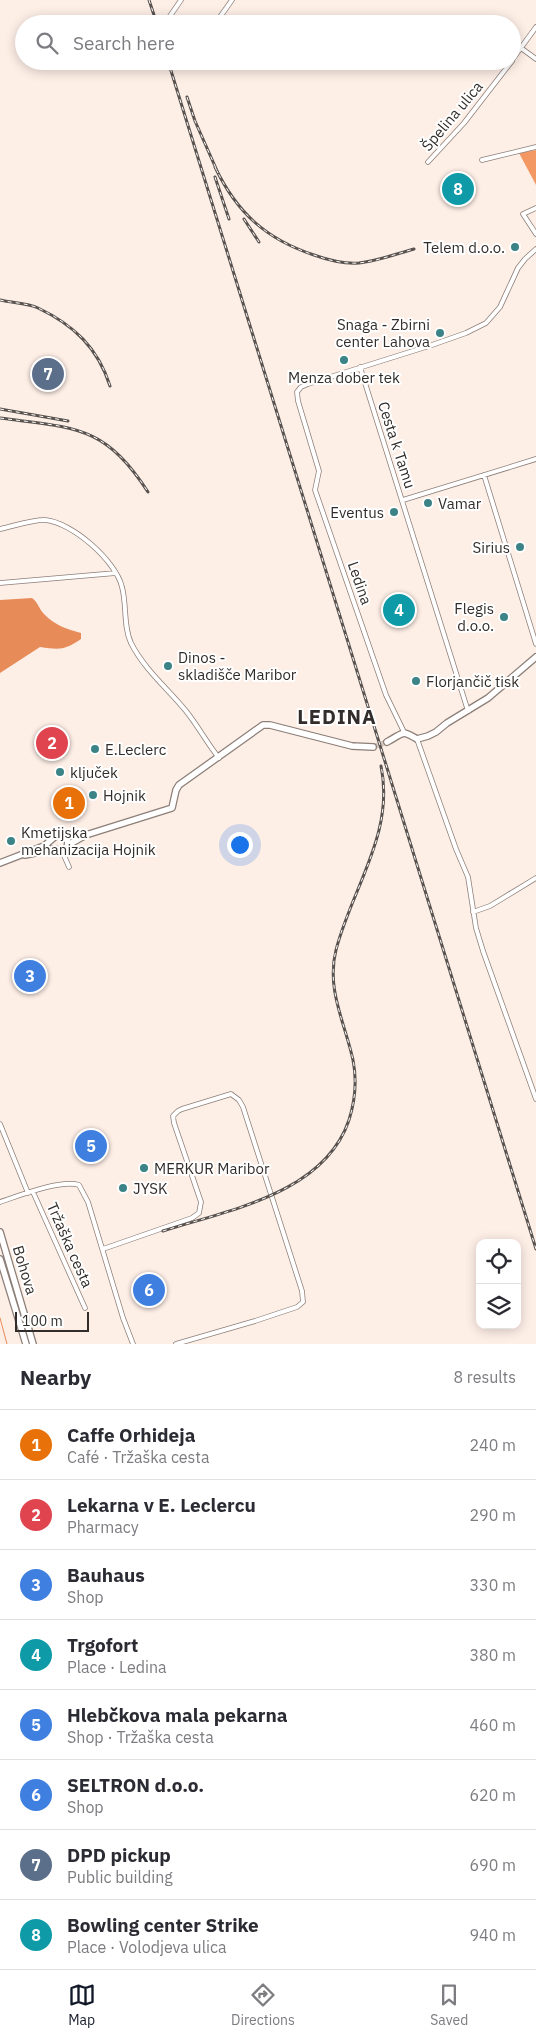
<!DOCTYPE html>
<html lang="en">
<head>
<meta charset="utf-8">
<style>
  body { margin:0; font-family:"IBM Plex Sans",sans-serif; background:#f2f2f3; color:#2b2b33 }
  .controls { position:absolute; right:15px; bottom:15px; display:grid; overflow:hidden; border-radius:10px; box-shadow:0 2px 12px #0003 }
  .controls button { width:45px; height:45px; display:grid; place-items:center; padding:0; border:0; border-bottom:1px solid #e1e1e2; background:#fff; color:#2b2b33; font:25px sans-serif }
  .scale { position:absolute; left:15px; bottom:12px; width:74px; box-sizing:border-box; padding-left:5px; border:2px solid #322d2a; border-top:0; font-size:14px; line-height:18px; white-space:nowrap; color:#322d2a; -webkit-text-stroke:4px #fff; paint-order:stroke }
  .you { position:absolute; left:239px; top:844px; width:18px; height:18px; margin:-12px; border:4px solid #fff; border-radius:50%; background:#1a73e8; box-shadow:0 0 0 8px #1a73e833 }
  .badge { display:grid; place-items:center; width:32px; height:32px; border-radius:50%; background:#111827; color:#fff; font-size:16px; font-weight:700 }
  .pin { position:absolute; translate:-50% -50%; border:2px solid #fff; box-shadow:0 1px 5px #0006 }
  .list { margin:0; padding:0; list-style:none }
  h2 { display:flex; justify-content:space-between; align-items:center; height:65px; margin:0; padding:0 20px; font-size:21px }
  h2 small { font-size:16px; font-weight:400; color:#7c7c81 }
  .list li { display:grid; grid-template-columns:32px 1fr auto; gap:15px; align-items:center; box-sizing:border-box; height:70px; padding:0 20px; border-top:1px solid #e1e1e2 }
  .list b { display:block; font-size:19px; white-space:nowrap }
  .list p { margin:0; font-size:16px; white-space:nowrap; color:#7c7c81 }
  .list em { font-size:16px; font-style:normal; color:#7c7c81 }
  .icon { flex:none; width:28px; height:28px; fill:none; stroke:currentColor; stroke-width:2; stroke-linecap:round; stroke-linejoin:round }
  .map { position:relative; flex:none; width:536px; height:1344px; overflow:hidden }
  .search { position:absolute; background:#fff; box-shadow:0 2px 12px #0003; left:15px; right:15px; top:15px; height:55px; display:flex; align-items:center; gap:12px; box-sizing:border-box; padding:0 18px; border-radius:28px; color:#7c7c81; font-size:19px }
  .sheet { height:625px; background:#fff }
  nav { display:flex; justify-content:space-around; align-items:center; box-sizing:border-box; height:70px; border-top:1px solid #e1e1e2; background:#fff; font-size:14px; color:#7c7c81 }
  nav a { display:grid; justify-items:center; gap:2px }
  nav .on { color:#111827 }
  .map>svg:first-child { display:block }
  .forest { fill:#f39763 }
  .water { fill:#e78c59 }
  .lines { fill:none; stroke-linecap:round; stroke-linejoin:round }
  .stream { stroke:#e78c59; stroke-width:1 }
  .secondary-tunnel { stroke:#d4c7c0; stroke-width:5.5; stroke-dasharray:5.5 3; stroke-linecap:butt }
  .street-casing { stroke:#8c7f78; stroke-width:5.5 }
  .secondary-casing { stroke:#8c7f78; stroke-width:8 }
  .street { stroke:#fff; stroke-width:4 }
  .secondary { stroke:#fff; stroke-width:5.5 }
  .rail-casing { stroke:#59524e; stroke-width:3 }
  .rail { stroke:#fff; stroke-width:1; stroke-dasharray:4; stroke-linecap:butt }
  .poi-dot { fill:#3b8386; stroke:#fff; stroke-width:2 }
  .labels { text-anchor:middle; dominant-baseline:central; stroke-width:4; stroke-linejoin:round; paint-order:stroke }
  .street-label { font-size:15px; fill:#322d2a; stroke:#fff }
  .poi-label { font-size:15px; fill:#322d2a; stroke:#fff; text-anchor:start }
  .district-label { font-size:20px; font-weight:bold; letter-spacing:1px; fill:#322d2a; stroke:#fff }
</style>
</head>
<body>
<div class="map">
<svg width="536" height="1344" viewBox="0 0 536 1344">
  <rect width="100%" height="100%" fill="#fdeee6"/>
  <path class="forest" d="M536,150V185L519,153Z"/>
  <path class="water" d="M32,598C38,602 39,609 44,614C54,625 67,629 81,633V639C65,650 60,650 40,647L0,673V600Z"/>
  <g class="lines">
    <path class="stream" d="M0,1318L7,1344"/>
    <path class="secondary-tunnel" d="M373,747L387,742"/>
    <g class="street-casing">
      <path id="street" d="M170,16L181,0
        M215,24L232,0
        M521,48L536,59
        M512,60L536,27
        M187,63L188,61
        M482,160L536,147
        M428,162L464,123L512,61
        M536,208L523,214L536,234
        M360,367L468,711
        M484,475L536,644
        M403,500L536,459
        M0,529C14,526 30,520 45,520C72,522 116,561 122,587C127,605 123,626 131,643C144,669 168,689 186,711C198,726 207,743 219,758
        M0,583L116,573
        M404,732L386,695L315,490L319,471L298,401L297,392L301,387L308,384L432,345L466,333L486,323L500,307L518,268L525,259L536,249
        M417,739L456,849L468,877L476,928L483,951L536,1099
        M62,851L69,867
        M473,912L490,906L536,878
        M0,1124L28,1193
        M33,1192L85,1308
        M0,1202C18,1196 61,1179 79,1185L88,1202L123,1318L133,1344
        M103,1249L192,1218L199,1213L201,1202L174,1123L173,1116L178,1111L182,1109L231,1094L239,1100L243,1107L302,1291L303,1302L297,1307L255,1321L176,1344"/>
    </g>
    <g class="secondary-casing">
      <path id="secondary" d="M387,742C404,733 401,729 417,739L428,736L436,732L447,723L488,698L536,657
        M65,837L89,834L172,808L176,790L179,785L263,725H270L352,746L373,747
        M68,845L84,836
        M0,863L44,846L57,835L65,837L68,842L67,848L62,851L54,849L25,855
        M0,1232L33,1344
        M0,1259L26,1344"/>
    </g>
    <use href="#street" class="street"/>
    <use href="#secondary" class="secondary"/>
    <g class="rail-casing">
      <path id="rail" d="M149,0L157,24
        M168,61L536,1249
        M187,97L195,121L218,173
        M215,167C237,213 266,239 314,255C328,260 343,264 359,263C377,261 396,254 414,249
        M215,177L229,219
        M244,219L259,242
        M0,300C12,303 27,303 38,308C74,325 98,348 110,386
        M0,409L68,421
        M0,418C74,428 104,424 148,492
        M163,1231C228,1210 324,1194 349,1120C355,1101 357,1080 353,1060C345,1023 326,989 336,950C352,888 395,833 381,766"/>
    </g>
    <use href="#rail" class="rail"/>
  </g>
  <g class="poi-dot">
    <circle cx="515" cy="247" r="5"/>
    <circle cx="440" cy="333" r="5"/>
    <circle cx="344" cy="360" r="5"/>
    <circle cx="428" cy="503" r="5"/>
    <circle cx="394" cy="512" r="5"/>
    <circle cx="520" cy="547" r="5"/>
    <circle cx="504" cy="617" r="5"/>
    <circle cx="168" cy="666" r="5"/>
    <circle cx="416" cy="681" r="5"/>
    <circle cx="95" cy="749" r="5"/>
    <circle cx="60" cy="772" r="5"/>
    <circle cx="93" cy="795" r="5"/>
    <circle cx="11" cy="841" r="5"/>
    <circle cx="144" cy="1168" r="5"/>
    <circle cx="123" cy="1188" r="5"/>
  </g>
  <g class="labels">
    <g class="street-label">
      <text transform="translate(452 116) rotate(-50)">Špelina ulica</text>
      <text transform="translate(397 445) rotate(72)">Cesta k Tamu</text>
      <text transform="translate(360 583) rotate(71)">Ledina</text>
      <text transform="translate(70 1245) rotate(66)">Tržaška cesta</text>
      <text transform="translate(25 1270) rotate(73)">Bohova</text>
    </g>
    <g class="poi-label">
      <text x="505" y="247" text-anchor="end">Telem d.o.o.</text>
      <text x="430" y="324" text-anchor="end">Snaga - Zbirni<tspan x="430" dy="17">center Lahova</tspan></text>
      <text x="344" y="377" text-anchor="middle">Menza dober tek</text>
      <text x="438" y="503">Vamar</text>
      <text x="384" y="512" text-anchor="end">Eventus</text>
      <text x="510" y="547" text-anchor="end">Sirius</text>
      <text x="494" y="608" text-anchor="end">Flegis<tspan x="494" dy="17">d.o.o.</tspan></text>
      <text x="178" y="657">Dinos -<tspan x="178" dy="17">skladišče Maribor</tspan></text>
      <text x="426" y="681">Florjančič tisk</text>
      <text x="105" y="749">E.Leclerc</text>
      <text x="70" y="772">ključek</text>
      <text x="103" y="795">Hojnik</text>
      <text x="21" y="832">Kmetijska<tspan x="21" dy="17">mehanizacija Hojnik</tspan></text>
      <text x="154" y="1168">MERKUR Maribor</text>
      <text x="133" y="1188">JYSK</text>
    </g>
    <g class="district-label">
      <text x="337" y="716">LEDINA</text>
    </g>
  </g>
</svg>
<div class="controls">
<button><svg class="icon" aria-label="locate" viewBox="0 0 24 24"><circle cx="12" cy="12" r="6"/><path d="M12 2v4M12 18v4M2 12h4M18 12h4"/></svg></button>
<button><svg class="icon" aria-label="layers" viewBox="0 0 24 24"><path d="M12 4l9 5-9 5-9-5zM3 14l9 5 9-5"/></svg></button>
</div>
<div class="scale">100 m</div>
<div class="you"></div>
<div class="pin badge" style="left:69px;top:803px;background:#e8710a">1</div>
<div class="pin badge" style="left:52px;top:743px;background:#e0444e">2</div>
<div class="pin badge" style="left:30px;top:976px;background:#3f7fe0">3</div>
<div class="pin badge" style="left:399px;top:610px;background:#0f9aa8">4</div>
<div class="pin badge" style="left:91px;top:1146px;background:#3f7fe0">5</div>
<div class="pin badge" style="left:149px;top:1290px;background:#3f7fe0">6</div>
<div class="pin badge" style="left:48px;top:374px;background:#5c6f8a">7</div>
<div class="pin badge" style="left:458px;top:189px;background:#0f9aa8">8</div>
<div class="search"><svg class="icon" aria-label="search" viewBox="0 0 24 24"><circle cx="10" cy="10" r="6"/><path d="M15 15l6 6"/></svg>Search here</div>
</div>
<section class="sheet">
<h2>Nearby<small>8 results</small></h2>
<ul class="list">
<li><span class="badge" style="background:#e8710a">1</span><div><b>Caffe Orhideja</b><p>Café · Tržaška cesta</p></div><em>240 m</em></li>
<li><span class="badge" style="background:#e0444e">2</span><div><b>Lekarna v E. Leclercu</b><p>Pharmacy</p></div><em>290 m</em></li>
<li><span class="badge" style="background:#3f7fe0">3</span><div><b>Bauhaus</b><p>Shop</p></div><em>330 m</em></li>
<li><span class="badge" style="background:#0f9aa8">4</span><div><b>Trgofort</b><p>Place · Ledina</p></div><em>380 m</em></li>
<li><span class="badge" style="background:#3f7fe0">5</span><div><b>Hlebčkova mala pekarna</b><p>Shop · Tržaška cesta</p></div><em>460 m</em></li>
<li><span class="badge" style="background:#3f7fe0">6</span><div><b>SELTRON d.o.o.</b><p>Shop</p></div><em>620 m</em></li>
<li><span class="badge" style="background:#5c6f8a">7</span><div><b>DPD pickup</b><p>Public building</p></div><em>690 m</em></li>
<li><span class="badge" style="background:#0f9aa8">8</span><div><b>Bowling center Strike</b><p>Place · Volodjeva ulica</p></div><em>940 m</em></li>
</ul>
</section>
<nav>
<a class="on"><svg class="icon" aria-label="map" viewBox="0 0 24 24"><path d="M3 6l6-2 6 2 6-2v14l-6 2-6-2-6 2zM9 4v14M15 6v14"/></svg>Map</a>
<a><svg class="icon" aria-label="directions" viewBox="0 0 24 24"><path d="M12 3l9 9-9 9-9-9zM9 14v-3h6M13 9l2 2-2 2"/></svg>Directions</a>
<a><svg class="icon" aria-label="saved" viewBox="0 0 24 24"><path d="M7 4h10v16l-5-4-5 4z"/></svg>Saved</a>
</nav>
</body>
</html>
